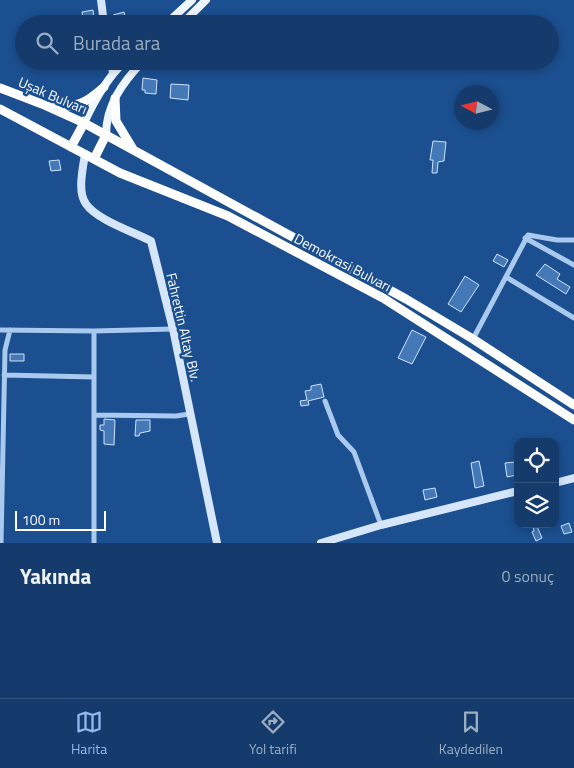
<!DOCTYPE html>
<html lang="tr">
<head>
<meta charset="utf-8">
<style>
  body { margin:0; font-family:"Titillium Web",sans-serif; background:#1d4271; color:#f1f3f6 }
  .controls { position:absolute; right:15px; bottom:15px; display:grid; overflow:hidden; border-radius:10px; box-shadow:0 2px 8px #0003 }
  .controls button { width:45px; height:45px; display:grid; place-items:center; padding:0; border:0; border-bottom:1px solid #33557e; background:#143b6b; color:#f1f3f6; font:25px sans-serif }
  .compass { position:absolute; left:454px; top:85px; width:45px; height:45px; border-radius:50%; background:#143b6b; box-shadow:0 2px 8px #0003; rotate:277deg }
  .scale { position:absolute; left:15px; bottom:12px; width:91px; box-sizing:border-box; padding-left:5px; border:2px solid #fff; border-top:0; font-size:14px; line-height:18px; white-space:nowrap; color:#fff; -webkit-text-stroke:4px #1b4f8f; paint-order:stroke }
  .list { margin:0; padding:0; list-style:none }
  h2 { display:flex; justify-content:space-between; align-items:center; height:65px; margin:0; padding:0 20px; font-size:21px }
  h2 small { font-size:16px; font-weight:400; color:#9dadc1 }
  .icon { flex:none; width:28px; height:28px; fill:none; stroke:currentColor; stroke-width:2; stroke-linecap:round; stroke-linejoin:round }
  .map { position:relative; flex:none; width:574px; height:543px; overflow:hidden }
  .search { position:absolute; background:#143b6b; box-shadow:0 2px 8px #0003; left:15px; right:15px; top:15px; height:55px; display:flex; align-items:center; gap:12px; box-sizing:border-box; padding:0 18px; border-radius:28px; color:#9dadc1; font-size:19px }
  .sheet { height:155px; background:#143b6b }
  nav { display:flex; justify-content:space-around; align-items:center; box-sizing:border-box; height:70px; border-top:1px solid #33557e; background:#143b6b; font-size:14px; color:#9dadc1 }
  nav a { display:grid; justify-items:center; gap:2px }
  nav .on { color:#90b9f0 }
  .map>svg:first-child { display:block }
  .building { fill:#4478b7; stroke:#cfe3fa }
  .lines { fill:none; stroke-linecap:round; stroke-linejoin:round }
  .street { stroke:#a9c9ee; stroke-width:5 }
  .secondary { stroke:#d6e6fa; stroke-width:8 }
  .primary { stroke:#f0f6ff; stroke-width:8 }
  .highway { stroke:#fff; stroke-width:9 }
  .labels { text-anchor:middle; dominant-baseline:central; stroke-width:5; stroke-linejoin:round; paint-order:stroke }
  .street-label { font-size:14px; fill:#fff; stroke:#1b4f8f }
</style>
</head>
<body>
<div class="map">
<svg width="574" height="543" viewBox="0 0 574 543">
  <rect width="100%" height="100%" fill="#1b4f8f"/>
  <path class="building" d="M93,10L95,24H84L82,12Z
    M124,12L127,24H115L113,15Z
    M143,78L157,80L156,94L145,93V90H142Z
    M171,84L189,85L188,100L170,98Z
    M433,141L446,142L444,161L438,162L437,173H432L433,160H430Z
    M59,160L61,170L51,171L49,161Z
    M497,254L508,260L504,267L493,261Z
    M545,264L560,274L557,279L570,287L566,294L536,275Z
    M465,276L479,285L461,312L448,304Z
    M412,330L426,337L412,364L398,358Z
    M10,354H24V361H10Z
    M321,384L324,397L308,401L309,405L301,406L300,401L307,400L305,391L311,390V386Z
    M104,419L115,420L114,445L104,444V431L100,430V425H104Z
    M136,420H150V431L140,433L139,436H135Z
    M479,461L484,486L475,488L471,463Z
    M515,462L517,475L507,477L505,463Z
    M435,488L437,497L425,500L423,490Z
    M569,523L572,532L564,534L561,526Z
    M532,524H536L542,538L536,541L532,532L534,531Z"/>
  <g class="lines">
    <path class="street" d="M525,238L574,265
      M506,277L574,318
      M0,330L94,331L173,329
      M473,339L528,235L557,240H574
      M4,375L94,377
      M325,401L338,435L354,452L381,525
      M95,415L176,416L190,414
      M1,543L5,350L10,330
      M94,543V331"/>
    <path class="secondary" d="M101,0L104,24
      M111,61L113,73
      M85,154C83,168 77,192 86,204C97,220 134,232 151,241L173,329L217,543
      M555,483L574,478
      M321,543L381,525L518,491"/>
    <path class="primary" d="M166,24L192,0
      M182,24L206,0
      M84,123C94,101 107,78 125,61
      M106,135C106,105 123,82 143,61"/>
    <path class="highway" d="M0,88L42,104L84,123L406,299L473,339L574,405
      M115,98L116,121L133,149
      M51,105C76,109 86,103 104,87
      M0,109L120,173L228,216L383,298L574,420
      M71,147L84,123
      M94,159L106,135"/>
  </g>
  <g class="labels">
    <g class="street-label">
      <text transform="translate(53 95) rotate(23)">Uşak Bulvarı</text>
      <text transform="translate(343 262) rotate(28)">Demokrasi Bulvarı</text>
      <text transform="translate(184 327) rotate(77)">Fahrettin Altay Blv.</text>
    </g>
  </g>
</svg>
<div class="controls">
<button><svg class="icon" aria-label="locate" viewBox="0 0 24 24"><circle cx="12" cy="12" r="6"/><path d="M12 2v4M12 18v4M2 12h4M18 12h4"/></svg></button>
<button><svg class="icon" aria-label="layers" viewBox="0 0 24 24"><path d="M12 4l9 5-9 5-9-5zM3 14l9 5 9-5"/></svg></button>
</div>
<svg class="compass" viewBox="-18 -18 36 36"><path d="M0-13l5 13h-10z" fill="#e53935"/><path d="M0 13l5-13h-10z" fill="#9dadc1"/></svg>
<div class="scale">100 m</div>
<div class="search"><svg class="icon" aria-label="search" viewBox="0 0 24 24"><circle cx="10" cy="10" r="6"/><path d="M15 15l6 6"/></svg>Burada ara</div>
</div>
<section class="sheet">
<h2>Yakında<small>0 sonuç</small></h2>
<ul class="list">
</ul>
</section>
<nav>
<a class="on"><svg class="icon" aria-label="map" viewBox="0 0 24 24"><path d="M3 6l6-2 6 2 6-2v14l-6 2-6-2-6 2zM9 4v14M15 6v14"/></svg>Harita</a>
<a><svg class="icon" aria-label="directions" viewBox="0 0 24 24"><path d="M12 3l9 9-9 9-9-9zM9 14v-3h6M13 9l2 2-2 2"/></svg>Yol tarifi</a>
<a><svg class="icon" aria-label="saved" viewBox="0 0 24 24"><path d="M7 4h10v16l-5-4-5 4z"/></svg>Kaydedilen</a>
</nav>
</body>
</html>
